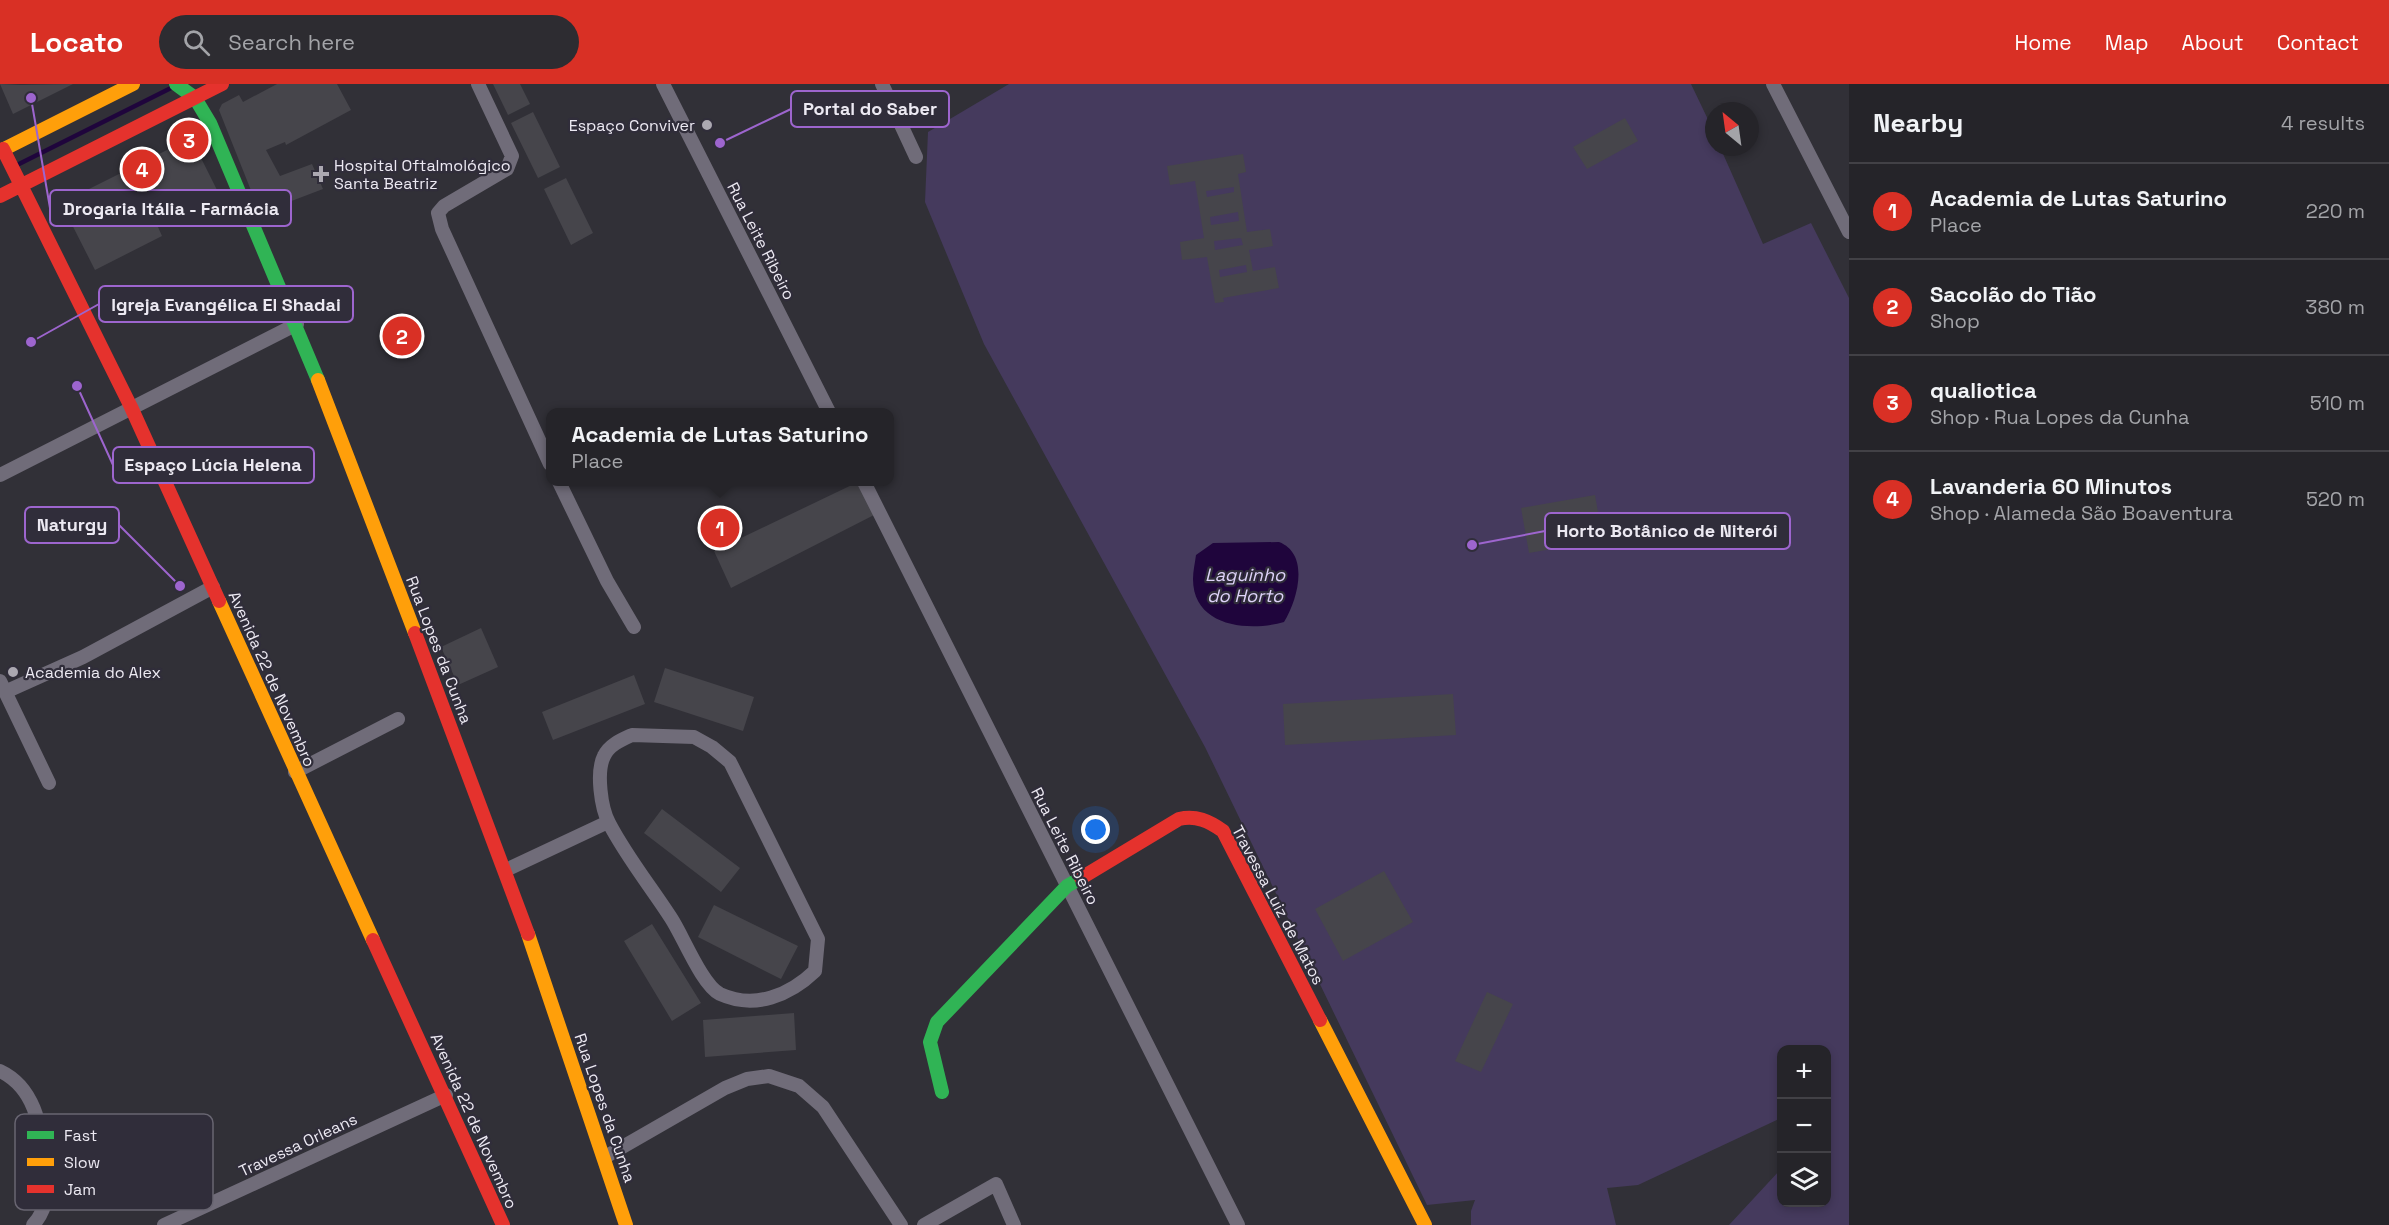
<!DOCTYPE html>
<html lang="en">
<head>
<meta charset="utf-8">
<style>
  body { margin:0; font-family:"Space Grotesk",sans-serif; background:#2d2c31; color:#f1f3f6 }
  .controls { position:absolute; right:18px; bottom:18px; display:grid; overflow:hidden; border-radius:12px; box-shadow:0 3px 9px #0003 }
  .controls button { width:54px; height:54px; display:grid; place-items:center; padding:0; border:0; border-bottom:2px solid #424146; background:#252429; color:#f1f3f6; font:30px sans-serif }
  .compass { position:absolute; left:1705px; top:18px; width:54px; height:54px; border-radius:50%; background:#252429; box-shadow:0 3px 9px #0003; rotate:331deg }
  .you { position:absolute; left:1096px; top:746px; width:21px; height:21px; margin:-15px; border:4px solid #fff; border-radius:50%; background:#1a73e8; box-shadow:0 0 0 9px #1a73e833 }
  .badge { display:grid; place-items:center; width:39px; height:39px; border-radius:50%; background:#d93025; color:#fff; font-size:20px; font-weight:700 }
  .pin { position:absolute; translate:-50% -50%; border:3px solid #fff; box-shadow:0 2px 6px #0006 }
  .popup { position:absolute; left:546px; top:324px; width:348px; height:78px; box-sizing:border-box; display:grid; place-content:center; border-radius:12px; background:#252429; filter:drop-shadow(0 2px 4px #0005); font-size:20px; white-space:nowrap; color:#a3a4a8 }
  .popup b { font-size:22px; color:#f1f3f6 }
  .popup::after { content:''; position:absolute; left:50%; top:100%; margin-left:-12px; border:12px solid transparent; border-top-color:#252429 }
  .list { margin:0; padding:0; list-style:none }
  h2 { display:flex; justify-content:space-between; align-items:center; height:78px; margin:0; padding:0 24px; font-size:26px }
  h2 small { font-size:20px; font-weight:400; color:#a3a4a8 }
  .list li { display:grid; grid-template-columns:39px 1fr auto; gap:18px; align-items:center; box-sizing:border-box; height:96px; padding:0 24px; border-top:2px solid #424146 }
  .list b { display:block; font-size:22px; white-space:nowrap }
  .list p { margin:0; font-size:20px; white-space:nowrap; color:#a3a4a8 }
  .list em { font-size:20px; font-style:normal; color:#a3a4a8 }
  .icon { flex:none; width:33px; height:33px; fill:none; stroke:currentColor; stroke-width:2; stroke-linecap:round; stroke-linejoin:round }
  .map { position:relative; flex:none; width:1849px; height:1141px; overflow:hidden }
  header { display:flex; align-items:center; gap:36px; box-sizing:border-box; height:84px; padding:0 30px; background:#d93025; color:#fff }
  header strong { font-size:28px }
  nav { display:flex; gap:33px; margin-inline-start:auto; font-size:21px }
  .search { width:420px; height:54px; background:#2d2c31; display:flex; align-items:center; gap:15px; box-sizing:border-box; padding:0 21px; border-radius:33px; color:#a3a4a8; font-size:22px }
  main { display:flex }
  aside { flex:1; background:#252429 }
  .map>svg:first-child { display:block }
  .green { fill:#453a5d }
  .water { fill:#1f053c }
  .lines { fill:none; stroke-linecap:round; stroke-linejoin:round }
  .stream { stroke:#1f053c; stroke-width:4.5 }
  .building { fill:#46454b; fill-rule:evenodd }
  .street { stroke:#706c79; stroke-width:14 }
  .fast { stroke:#30b455; stroke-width:14 }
  .slow { stroke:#ff9f0a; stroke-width:14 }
  .jam { stroke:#e5322d; stroke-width:14 }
  .poi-dot { fill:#aba8b1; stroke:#302d3a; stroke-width:2 }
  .labels { text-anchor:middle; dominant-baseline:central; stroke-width:4.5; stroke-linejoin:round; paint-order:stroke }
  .poi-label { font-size:16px; fill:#ece9f2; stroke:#302d3a; text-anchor:start }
  .street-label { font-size:16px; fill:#ece9f2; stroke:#302d3a }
  .water-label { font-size:18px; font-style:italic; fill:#ded3f9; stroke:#302d3a }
  .key { fill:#302d3a; stroke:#686571; stroke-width:1.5 }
  .key-label { font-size:16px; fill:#ece9f2 }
  .leader { fill:none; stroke:#9d65ce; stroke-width:2 }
  .callout-dot { fill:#9d65ce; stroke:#302d3a; stroke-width:2 }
  .callout { fill:#302d3a; stroke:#9d65ce; stroke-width:2 }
  .callout-label { font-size:18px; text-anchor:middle; font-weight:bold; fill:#ece9f2 }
</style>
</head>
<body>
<header>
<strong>Locato</strong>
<div class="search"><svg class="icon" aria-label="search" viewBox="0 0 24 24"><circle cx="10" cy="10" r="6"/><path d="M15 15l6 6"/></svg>Search here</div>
<nav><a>Home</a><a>Map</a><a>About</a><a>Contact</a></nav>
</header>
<main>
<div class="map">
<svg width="1849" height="1141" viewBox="0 0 1849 1141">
  <rect width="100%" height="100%" fill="#313037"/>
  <path class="green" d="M1009,0H1691L1714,48V63H1720L1763,160L1811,139L1849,214V1141H1729L1781,1085L1782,1118H1826V966H1782L1781,1034L1638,1101L1607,1104L1616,1141H1471V1127L1475,1116L1427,1121L1205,663L984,260L925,118L928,48Z"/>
  <path class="water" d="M1279,458C1310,470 1298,515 1284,538C1249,548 1193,543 1193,495C1193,487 1195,479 1196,471L1213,459Z"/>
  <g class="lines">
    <path class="stream" d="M17,81L173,3"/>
  </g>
  <path class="building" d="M0,0L21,1L73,0L13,30Z
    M277,0H337L351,26L286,61L285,58L266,66L280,92L312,80L323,105L260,129L219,26L222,20L239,11L243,18Z
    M493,0H520L530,20L508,31Z
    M533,28L560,83L538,94L511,39Z
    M1625,34L1638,57L1587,85L1573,63Z
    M191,54L220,112L158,143L162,152L95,186L61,119Z
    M1243,70L1246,88L1238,90L1247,148L1270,145L1273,162L1249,166L1253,187L1275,183L1279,204L1223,214L1224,218L1215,219L1207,173L1182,176L1180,158L1204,154L1195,97L1170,101L1167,82ZM1234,103V108L1207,113L1206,107ZM1238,128L1239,137L1211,141L1210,133ZM1241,154L1243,161L1215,166L1214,157ZM1246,181L1247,188L1220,193L1219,186Z
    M566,94L593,149L571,161L544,105Z
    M858,398L874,431L731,504L714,467Z
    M1595,411L1603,456L1529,469L1521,424Z
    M731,427L741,448L711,462L700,441Z
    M481,544L498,583L458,601L441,563Z
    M665,584L754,613L743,647L654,618Z
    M634,591L645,620L553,656L542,628Z
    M1453,610L1456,651L1285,661L1283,620Z
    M662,725L740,784L721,808L644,749Z
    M1384,787L1413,838L1343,877L1315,825Z
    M714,821L798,862L781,895L698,853Z
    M652,840L701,919L672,937L624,857Z
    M1487,908L1513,920L1481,988L1455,977Z
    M794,929L796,966L705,973L703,936Z"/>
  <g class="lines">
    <path class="street" d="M478,0L512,72L507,85L444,122L438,129L442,145L550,380
      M663,0L829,328
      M882,0L916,73
      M1773,0L1849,148
      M0,391L297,240
      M559,398L607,497L634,543
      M864,398L1238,1141
      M0,597L49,699
      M5,608L83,573L213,503
      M632,651L694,653L712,663L730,678L818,855L815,887C790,911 755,926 720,910C702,901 683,852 671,834C651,803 626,772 609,739C601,724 596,688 604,672C609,661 621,656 632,651Z
      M295,688L398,635
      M506,786L608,738
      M0,987C34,1003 41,1041 44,1075C47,1100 51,1121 33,1141
      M605,1073L725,1004L747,995L769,992L799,1002L823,1023L901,1141
      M164,1141L446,1011
      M924,1141L996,1100L1014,1141"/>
    <path class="fast" d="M176,0L195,14L210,39L318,296
      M942,1008L930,958L937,938L1067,802L1081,794"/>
    <path class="slow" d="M0,67L133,0
      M318,296L415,549
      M219,517L373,856
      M528,850L626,1141
      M1320,936L1425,1141"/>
    <path class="jam" d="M3,65L131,323L219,517
      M0,112L222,0
      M415,549L528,850
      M1081,794L1179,735C1196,731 1209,737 1223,747L1320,936
      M373,856L503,1141"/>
  </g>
  <g class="poi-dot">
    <circle cx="707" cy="41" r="6"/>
    <path d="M318 81h6v6h6v6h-6v6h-6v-6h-6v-6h6z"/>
    <circle cx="13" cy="588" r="6"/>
  </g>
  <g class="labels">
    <g class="poi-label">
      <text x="695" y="41" text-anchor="end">Espaço Conviver</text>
      <text x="334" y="81">Hospital Oftalmológico<tspan x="334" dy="18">Santa Beatriz</tspan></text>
      <text x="25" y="588">Academia do Alex</text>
    </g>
    <g class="street-label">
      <text transform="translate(761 157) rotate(63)">Rua Leite Ribeiro</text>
      <text transform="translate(439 566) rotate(69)">Rua Lopes da Cunha</text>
      <text transform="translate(272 595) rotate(66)">Avenida 22 de Novembro</text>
      <text transform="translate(1065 762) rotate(63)">Rua Leite Ribeiro</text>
      <text transform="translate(1278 821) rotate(62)">Travessa Luiz de Matos</text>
      <text transform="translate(605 1024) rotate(71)">Rua Lopes da Cunha</text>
      <text transform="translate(474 1037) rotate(66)">Avenida 22 de Novembro</text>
      <text transform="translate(298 1061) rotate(-25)">Travessa Orleans</text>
    </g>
    <g class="water-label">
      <text x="1245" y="490">Laguinho<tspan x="1245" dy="21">do Horto</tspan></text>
    </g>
  </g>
  <rect x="15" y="1030" width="198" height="96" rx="9" class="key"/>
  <rect x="27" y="1047" width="27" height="8" fill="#30b455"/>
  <rect x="27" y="1074" width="27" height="8" fill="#ff9f0a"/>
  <rect x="27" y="1101" width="27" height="8" fill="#e5322d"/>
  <g class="key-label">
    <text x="64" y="1057">Fast</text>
    <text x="64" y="1084">Slow</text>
    <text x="64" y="1111">Jam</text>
  </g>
  <path class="leader" d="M720 59L791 25M31 14L50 124M31 258L99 220M77 302L113 381M180 502L119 441M1472 461L1545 447"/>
  <g class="callout-dot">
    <circle cx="720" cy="59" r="6"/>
    <circle cx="31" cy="14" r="6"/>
    <circle cx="31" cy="258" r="6"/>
    <circle cx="77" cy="302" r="6"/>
    <circle cx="180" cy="502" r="6"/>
    <circle cx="1472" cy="461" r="6"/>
  </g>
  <g class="callout">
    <rect x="791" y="7" width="158" height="36" rx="6"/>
    <rect x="50" y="106" width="241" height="36" rx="6"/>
    <rect x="99" y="202" width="254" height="36" rx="6"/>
    <rect x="113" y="363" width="201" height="36" rx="6"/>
    <rect x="25" y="423" width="94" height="36" rx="6"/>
    <rect x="1545" y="429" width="245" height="36" rx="6"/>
  </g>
  <g class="callout-label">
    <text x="870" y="31">Portal do Saber</text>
    <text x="171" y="131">Drogaria Itália - Farmácia</text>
    <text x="226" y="227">Igreja Evangélica El Shadai</text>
    <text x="213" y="387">Espaço Lúcia Helena</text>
    <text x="72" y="447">Naturgy</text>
    <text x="1667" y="453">Horto Botânico de Niterói</text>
  </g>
</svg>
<div class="controls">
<button>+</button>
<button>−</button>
<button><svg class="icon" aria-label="layers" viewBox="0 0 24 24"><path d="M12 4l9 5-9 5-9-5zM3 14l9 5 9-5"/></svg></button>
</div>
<svg class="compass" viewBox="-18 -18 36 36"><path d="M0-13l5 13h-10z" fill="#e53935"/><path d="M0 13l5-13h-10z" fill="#a3a4a8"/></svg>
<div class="you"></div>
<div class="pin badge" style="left:720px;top:444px">1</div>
<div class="popup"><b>Academia de Lutas Saturino</b>Place</div>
<div class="pin badge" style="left:402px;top:252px">2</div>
<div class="pin badge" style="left:189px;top:56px">3</div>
<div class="pin badge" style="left:142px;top:85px">4</div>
</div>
<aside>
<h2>Nearby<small>4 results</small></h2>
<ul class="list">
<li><span class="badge">1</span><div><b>Academia de Lutas Saturino</b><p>Place</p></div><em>220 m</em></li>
<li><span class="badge">2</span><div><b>Sacolão do Tião</b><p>Shop</p></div><em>380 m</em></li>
<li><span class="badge">3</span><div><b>qualiotica</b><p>Shop · Rua Lopes da Cunha</p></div><em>510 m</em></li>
<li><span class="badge">4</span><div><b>Lavanderia 60 Minutos</b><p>Shop · Alameda São Boaventura</p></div><em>520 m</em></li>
</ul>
</aside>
</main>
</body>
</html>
